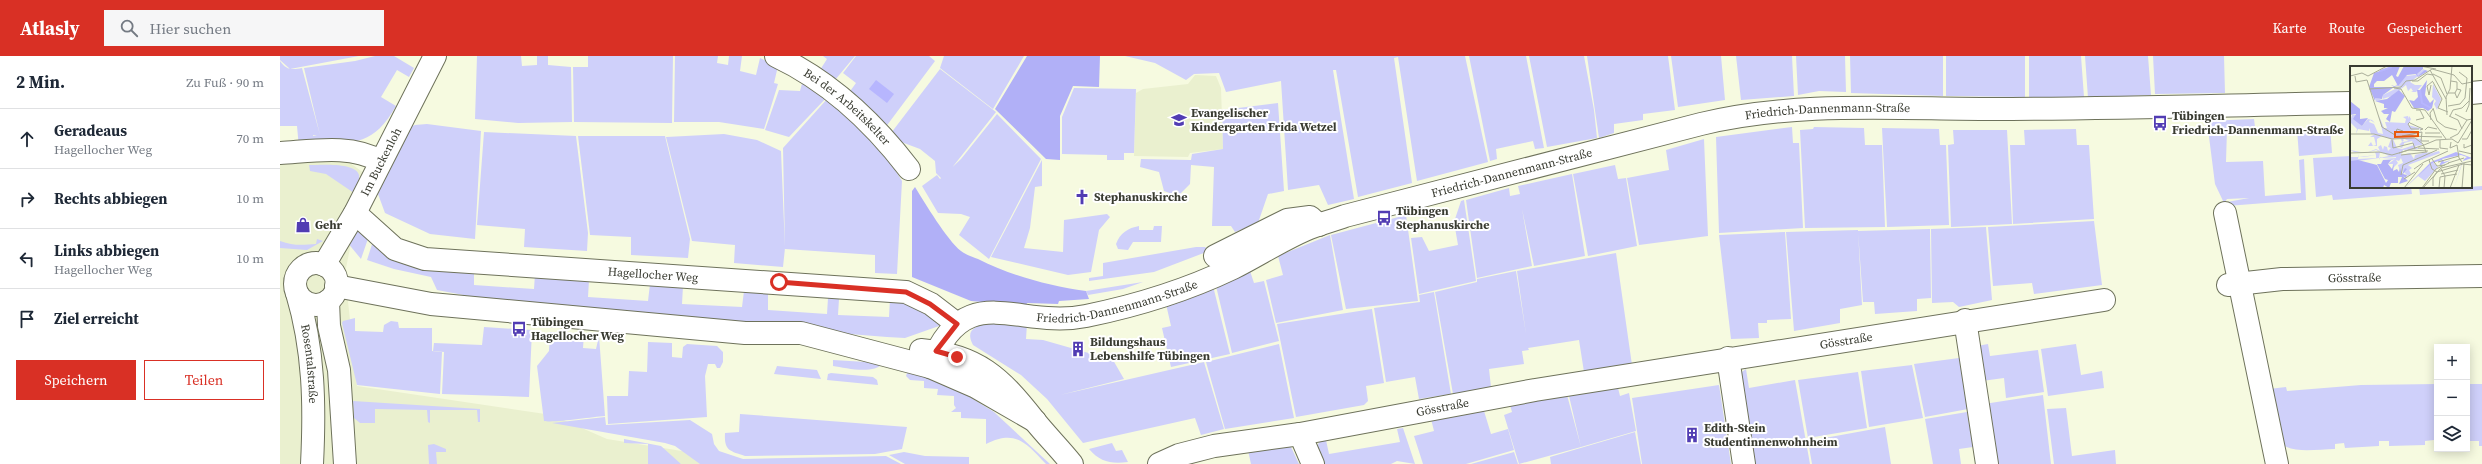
<!DOCTYPE html>
<html lang="de">
<head>
<meta charset="utf-8">
<style>
  body { margin:0; font-family:"Source Serif 4",serif; background:#f6f6f7; color:#1f2937 }
  .controls { position:absolute; right:12px; bottom:12px; display:grid; overflow:hidden; border-radius:0px; box-shadow:0 2px 10px #0003 }
  .controls button { width:36px; height:36px; display:grid; place-items:center; padding:0; border:0; border-bottom:1px solid #e0e1e3; background:#fff; color:#1f2937; font:20px sans-serif }
  .stop { position:absolute; width:12px; height:12px; margin:-9px; border:3px solid #d93025; border-radius:50%; background:#fff }
  .stop.end { background:#d93025; border-color:#fff; box-shadow:0 1px 4px #0008 }
  .list { margin:0; padding:0; list-style:none }
  h2 { display:flex; justify-content:space-between; align-items:center; height:52px; margin:0; padding:0 16px; font-size:17px }
  h2 small { font-size:13px; font-weight:400; color:#747a83 }
  .list li { display:grid; grid-template-columns:26px 1fr auto; gap:12px; align-items:center; box-sizing:border-box; height:60px; padding:0 16px; border-top:1px solid #e0e1e3 }
  .list b { display:block; font-size:15px; white-space:nowrap }
  .list p { margin:0; font-size:13px; white-space:nowrap; color:#747a83 }
  .list em { font-size:13px; font-style:normal; color:#747a83 }
  .actions { display:flex; gap:8px; padding:12px 16px }
  .actions a { flex:1; padding:9px 0; border:1px solid #d93025; border-radius:0px; text-align:center; font-size:14px; color:#d93025 }
  .actions .main { background:#d93025; color:#fff }
  .icon { flex:none; width:22px; height:22px; fill:none; stroke:currentColor; stroke-width:2; stroke-linecap:round; stroke-linejoin:round }
  .map { position:relative; flex:none; width:2202px; height:408px; overflow:hidden }
  header { display:flex; align-items:center; gap:24px; box-sizing:border-box; height:56px; padding:0 20px; background:#d93025; color:#fff }
  header strong { font-size:19px }
  nav { display:flex; gap:22px; margin-inline-start:auto; font-size:14px }
  .search { width:280px; height:36px; background:#f6f6f7; display:flex; align-items:center; gap:10px; box-sizing:border-box; padding:0 14px; border-radius:0px; color:#747a83; font-size:15px }
  main { display:flex }
  aside { flex:1; background:#fff }
  .map>svg:first-child { display:block }
  .built { fill:#eaf0cf }
  .green { fill:#cfd0fa }
  .forest { fill:#b1b0f7 }
  .water { fill:#b7b6fe }
  .lines { fill:none; stroke-linecap:round; stroke-linejoin:round }
  .minor-casing { stroke:#6e725b; stroke-width:24 }
  .minor { stroke:#fff; stroke-width:22 }
  .route { stroke:#d93025; stroke-width:5 }
  .labels { text-anchor:middle; dominant-baseline:central; stroke-width:4; stroke-linejoin:round; paint-order:stroke }
  .street-label { font-size:12px; fill:#393b31; stroke:#fff }
  .poi-label { font-size:12px; font-weight:bold; fill:#393b31; stroke:#fff; text-anchor:start }
  .inset-river { fill:none; stroke:#b7b6fe; stroke-width:2 }
  .inset-road { fill:none; stroke:#aaae9a; stroke-width:1 }
  .view { fill:#e8590c; fill-opacity:0.15; stroke:#e8590c; stroke-width:2 }
  .inset-edge { fill:none; stroke:#393b31; stroke-width:2 }
</style>
</head>
<body>
<header>
<strong>Atlasly</strong>
<div class="search"><svg class="icon" aria-label="search" viewBox="0 0 24 24"><circle cx="10" cy="10" r="6"/><path d="M15 15l6 6"/></svg>Hier suchen</div>
<nav><a>Karte</a><a>Route</a><a>Gespeichert</a></nav>
</header>
<main>
<aside>
<h2>2 Min.<small>Zu Fuß · 90 m</small></h2>
<ul class="list">
<li><svg class="icon" aria-label="ahead" viewBox="0 0 24 24"><path d="M12 20V5M6 11l6-6 6 6"/></svg><div><b>Geradeaus</b><p>Hagellocher Weg</p></div><em>70 m</em></li>
<li><svg class="icon" aria-label="right" viewBox="0 0 24 24"><path d="M7 20v-9h11M14 6l5 5-5 5"/></svg><div><b>Rechts abbiegen</b></div><em>10 m</em></li>
<li><svg class="icon" aria-label="left" viewBox="0 0 24 24"><path d="M17 20v-9H6M10 6l-5 5 5 5"/></svg><div><b>Links abbiegen</b><p>Hagellocher Weg</p></div><em>10 m</em></li>
<li><svg class="icon" aria-label="arrive" viewBox="0 0 24 24"><path d="M6 21V4h12l-3 4 3 4H6"/></svg><div><b>Ziel erreicht</b></div></li>
</ul>
<div class="actions"><a class="main">Speichern</a><a>Teilen</a></div>
</aside>
<div class="map">
<svg width="2202" height="408" viewBox="0 0 2202 408">
  <rect width="100%" height="100%" fill="#f6fae0"/>
  <path class="built" d="M915,19L936,20L941,32L943,93L910,97L908,101L854,100L856,37L863,33L908,28Z
    M65,103L85,118L65,217L77,330L272,359L327,383L408,396L428,408H0V104Z"/>
  <path class="green" d="M0,0H79L10,13L0,4Z
    M95,0H114L134,12L129,21L117,14L101,41L116,50C94,89 76,86 35,91L33,80L37,79H33L35,91L19,92L17,70H0V5C6,14 12,14 22,12L40,79L24,12L75,5Z
    M197,0H241L242,10L257,9V0H268V9L291,11L292,66L238,67L195,63Z
    M308,0H393L392,67L294,66L293,11H308Z
    M395,0H438L437,7L448,9L449,0H462L460,15L476,19L480,2L498,10L494,27L498,28L484,73L439,66H394Z
    M543,0H575L555,24L540,14L547,3Z
    M576,0H649L655,5L605,72L568,38L576,27L563,17Z
    M664,0H744L713,53L660,12Z
    M845,0H1185L1208,106L1137,125L1118,1L1114,2L1132,127L1078,141L1056,14H1053L1074,143L1048,149L1039,129L1008,134L1001,25L946,36L939,17L914,18L906,24L875,7Z
    M1189,0H1246L1264,92L1255,93L1253,85L1216,93L1217,103L1210,105Z
    M1249,0H1304L1314,54L1317,82L1267,91Z
    M1307,0H1388L1395,54L1363,58V64L1334,68V77L1319,82Z
    M1391,0H1441L1445,44L1398,51Z
    M1456,0H1512L1514,40L1461,44Z
    M1516,0H1565L1566,36L1539,35L1518,39Z
    M1570,0H1663V40L1571,37Z
    M1666,0H1745V41L1666,40Z
    M1749,0H1801L1804,41H1749Z
    M1805,0H1868L1871,39L1808,42Z
    M1873,0H1944L1945,37L1875,38Z
    M660,13L716,56L671,113L661,122L656,117L655,105L640,93L608,81Z
    M523,24L547,41L509,81L485,74L499,34L520,35Z
    M794,32L856,33L854,97H844V104H827V99L782,98V61Z
    M548,42L569,56L612,109L622,125L617,218L595,217V199L505,193L503,92Z
    M998,47L1004,135L988,138L978,167L955,176L951,170H932L934,111L911,109L910,128L898,140L884,135L879,116L860,111L861,103L911,104L912,98L943,93L942,54Z
    M717,58L761,103L709,203L679,179L690,161L681,158L658,157L642,130L657,119L660,123L681,103Z
    M1974,63L1975,71L1947,73L1946,106L1983,105L1985,140L2021,137L2019,104L2024,103L2026,144L1947,150V146L1969,142L1947,143L1944,147L1935,128L1927,65Z
    M147,68L201,75L195,183L150,178L105,157L98,138L102,129L126,73L135,69Z
    M2050,70L2052,97L2019,100L2017,73Z
    M1512,71L1513,87H1519L1523,172L1439,177L1436,81Z
    M1534,71L1584,72L1585,89H1602L1605,171L1525,172L1520,74L1533,73Z
    M1602,72L1659,73L1660,89H1666L1669,169L1607,171Z
    M1796,73L1797,89H1809L1814,163L1733,168L1730,89H1745L1744,74Z
    M1673,74H1727L1732,168L1671,171L1668,89L1674,88Z
    M204,76L296,80L308,177L307,195L244,191L245,173L197,169Z
    M444,78L477,84L501,95L505,192L503,211L454,207L455,189L412,185L386,81Z
    M298,80H385L410,183L408,202L351,199V181L310,179Z
    M1424,83L1428,180L1359,189L1347,122L1389,114L1386,94Z
    M2071,100V131H2131L2132,138L2053,144L2052,139L2036,141L2033,102Z
    M762,104V130L755,131L750,172L744,192L783,196L784,164L827,158L830,161L819,174L811,216L788,219L711,201Z
    M29,109C40,109 76,106 79,119C80,125 76,132 74,137L46,118L30,115Z
    M1335,109L1338,123L1346,122L1357,190L1308,200L1293,118Z
    M1292,118L1305,200L1254,210L1242,153L1252,210L1197,222L1186,144L1229,132L1230,140L1240,138L1238,130Z
    M2202,130V134L2140,139L2139,131H2173L2147,134Z
    M1184,144L1196,225L1139,238L1131,182L1142,181L1149,195L1178,189L1174,166L1181,145Z
    M1126,159L1138,245L1066,253L1051,179Z
    M1814,165L1822,229L1754,238L1752,227L1713,230L1708,171Z
    M859,170V174H873L874,170H882L881,186H853L848,194L838,193L836,188C840,177 848,172 859,170Z
    M1706,171L1712,244L1679,251L1673,246L1652,247L1651,173Z
    M77,172L91,174L81,203L67,186Z
    M1650,173L1651,242L1637,243V255L1595,258L1594,246H1583L1578,175Z
    M1578,174L1582,249L1560,253V267L1514,275L1506,176Z
    M1505,176L1511,263L1487,264V267H1478L1479,282L1451,283L1439,179Z
    M95,179L194,212V229L254,233L255,218L309,224L308,241L368,245L370,228L403,230L402,248L462,251L464,235L488,238V254L547,258L548,242L559,243L558,259L609,261L610,242L632,244L662,265L659,270L625,282L607,281L482,271L194,241L157,234L151,221L114,213L87,204Z
    M1050,179L1063,254L996,267L986,224L1003,219L998,200Z
    M37,183L43,185L27,194L0,192V185C13,190 23,189 36,188Z
    M916,191H925L929,195L874,216L809,225V222L823,220V207Z
    M1336,197L1352,309L1304,316L1299,284L1248,292L1249,294L1242,295L1244,308L1209,313L1211,331L1173,338L1155,236L1197,226V223L1236,215L1246,278L1237,215Z
    M970,215L974,227L984,225L999,285L952,297L936,230Z
    M863,226L843,233L808,239L806,235Z
    M933,230L950,298L891,311L882,272L891,270L886,248Z
    M1154,236L1171,338L1139,343L1135,321L1106,326L1094,252L1140,246L1139,239Z
    M1092,253L1104,327L1086,330L1088,345L1084,349L1016,361L997,268Z
    M75,262V275L103,276L104,269L111,265L118,266L119,272H152V295L162,296L160,338L77,329L62,267L63,265Z
    M709,267L747,268L746,283L763,284L833,304L844,323L780,339L775,336L780,339L924,306L944,373L921,379L915,362L803,387L767,343L741,319L693,289C685,274 695,270 709,267Z
    M204,271L252,274L249,341L162,338L164,296L153,295L154,287L202,289Z
    M270,276L304,278L303,292L316,293L319,280L325,360C311,361 274,367 264,365L257,310L269,295Z
    M368,286L392,287V301L402,302L403,291L407,288L437,290L443,296V306L440,312H437L435,308H428L425,320L427,361L328,368L327,340H348L349,315L367,316Z
    M999,288L1014,362L945,373L926,306Z
    M1708,288L1710,300L1758,294L1764,336L1726,342L1724,322L1702,325L1697,290Z
    M1796,288L1801,319L1822,315L1824,332L1768,340L1761,293Z
    M1679,302L1688,353L1645,361L1634,308Z
    M553,304L603,307C594,319 566,312 553,310Z
    M1632,309L1643,362L1589,371L1581,315Z
    M497,310L537,314L541,323L494,318Z
    M1466,313L1469,332L1515,324L1530,408H1471L1459,318Z
    M628,314L680,335L714,356L770,408H766C746,387 736,373 706,388V363L681,362V356H671L676,352L674,349V340L657,339L658,333L644,332V325L630,324L626,320Z
    M1578,316L1587,372L1528,382L1518,324Z
    M551,317L593,321L597,324L598,329L547,324L548,318Z
    M2157,328V389H2155L2154,384L2145,385V389L2109,390V385H2099V390L2065,392L2064,387L2055,388V393C2037,393 2016,398 2001,388L1989,333L2006,331L2007,335L2081,329Z
    M2187,328H2202V390H2199V385H2190V390H2187Z
    M1439,329L1451,408H1362L1352,342Z
    M1338,332L1340,340L1349,337L1356,375L1301,391L1289,340Z
    M1287,339L1301,391L1239,408L1224,359L1232,356L1230,349Z
    M1763,339L1771,408H1713L1704,348Z
    M73,345L200,353V366H198L197,354H150V367L148,366L147,354L95,353V367H80L74,362Z
    M1786,352L1792,400L1835,394L1836,408H1774L1767,353Z
    M1204,355L1211,378L1228,373L1234,394L1186,408H1143L1134,380L1154,375L1151,363Z
    M1687,356L1693,391L1679,393L1681,408H1653L1645,363Z
    M460,358L627,371L622,393L595,398L465,400C449,395 444,394 445,377L459,376Z
    M325,361L326,369L410,364L432,378L434,388L439,395L463,403L606,400L621,408H420L395,390L385,387L272,367Z
    M1605,371L1611,408H1618H1532L1528,385Z
    M1123,372L1135,408L1117,405L1111,408H1037L1034,395L1040,385L1046,384L1049,398L1120,386L1117,373Z
    M1355,376L1361,408H1271L1270,401Z
    M344,383L381,390L401,408H368V388L344,387Z
    M1003,386L1011,391L1019,408H971L967,390Z
    M832,387L836,395L842,394L848,406C831,408 820,406 809,393Z
    M154,388L166,393V396H156L157,408H149L148,389Z
    M624,396L645,400L689,401V408H625L609,399Z
    M1234,396L1238,408H1191Z"/>
  <path class="forest" d="M747,0H820L819,31L793,30L780,60V104L766,103L715,53Z
    M635,131C645,147 667,184 681,195C686,199 693,201 698,203C732,220 769,230 806,235L809,243L779,245L778,248L747,247L746,250L691,245L632,221V135Z"/>
  <path class="water" d="M596,24L614,38L607,47L589,33Z"/>
  <g class="lines">
    <g class="minor-casing">
      <g id="minor">
        <path id="s1" d="M496,0C551,26 593,66 629,113"/>
        <path d="M2191,37L2202,36"/>
        <path d="M0,97C33,95 71,88 100,105"/>
        <path id="s2" d="M75,157L115,193L145,203L626,236L651,248L677,268"/>
        <path d="M1945,157L1997,408"/>
        <path d="M935,200L1007,164L1030,161L1039,169"/>
        <circle cx="36" cy="228" r="21"/>
        <path id="s3" d="M44,209L75,157L155,0"/>
        <path id="s4" d="M1948,229L2002,223L2202,220"/>
        <path d="M56,230L151,248L465,277H521L650,311L696,331L755,365"/>
        <path id="s5" d="M17,237C34,294 35,349 32,408"/>
        <path d="M48,245L49,270L59,314L65,408"/>
        <path d="M1685,264L1707,408"/>
        <path d="M641,294C698,299 721,322 754,364C766,379 780,393 792,408"/>
        <path d="M1448,302L1464,408"/>
        <path id="s6" d="M650,311C685,220 737,274 806,260C855,250 907,234 953,212C977,200 1000,185 1025,174C1038,168 1052,165 1065,160L1421,68C1515,45 1615,53 1711,53C1831,53 1951,49 2071,47"/>
        <path d="M1020,378L1033,408"/>
        <path id="s7" d="M879,408L899,399L934,390L1020,378L1255,334L1824,244"/>
      </g>
    </g>
    <use href="#minor" class="minor"/>
  </g>
  <g class="lines">
    <path class="route" d="M499,226L626,236L650,248L677,268L656,295L677,301"/>
  </g>
  <defs>
    <g id="school-bare" transform="scale(1.2)"><path d="M0-5L7-2L0 1L-7-2ZM-4 1L0 2.5L4 1V4Q0 6-4 4Z" fill="#513cb3" stroke="#fff" stroke-width="2.5" paint-order="stroke"/></g>
    <g id="bus-bare" transform="scale(1.2)"><path d="M-5-6H5V4H4V6H2V4H-2V6H-4V4H-5ZM-3.5-4V0h7V-4ZM-3.5 1.2v1.5H-2V1.2ZM2 1.2v1.5H3.5V1.2Z" fill="#513cb3" stroke="#fff" stroke-width="2.5" paint-order="stroke"/></g>
    <g id="church-bare" transform="scale(1.2)"><path d="M-1.2-6h2.4v3.5h3.3v2.4h-3.3V6h-2.4V-.1h-3.3v-2.4h3.3Z" fill="#513cb3" stroke="#fff" stroke-width="2.5" paint-order="stroke"/></g>
    <g id="shop-bare" transform="scale(1.2)"><path d="M-5-2.5h2.3a2.7 3.5 0 0 1 5.4 0H5L5.5 6h-11ZM-1.5-2.5h3a1.5 2.3 0 0 0-3 0Z" fill="#513cb3" stroke="#fff" stroke-width="2.5" paint-order="stroke"/></g>
    <g id="building-bare" transform="scale(1.2)"><path d="M-4-6H4V6H1V3H-1V6H-4ZM-2.5-4.3h1.7v1.8h-1.7ZM.8-4.3h1.7v1.8H.8ZM-2.5-1h1.7V.8h-1.7ZM.8-1h1.7V.8H.8Z" fill="#513cb3" stroke="#fff" stroke-width="2.5" paint-order="stroke"/></g>
  </defs>
  <g fill-rule="evenodd">
    <use href="#school-bare" x="899" y="64"/>
    <use href="#bus-bare" x="1880" y="67"/>
    <use href="#church-bare" x="802" y="141"/>
    <use href="#bus-bare" x="1104" y="162"/>
    <use href="#shop-bare" x="23" y="169"/>
    <use href="#bus-bare" x="239" y="273"/>
    <use href="#building-bare" x="798" y="293"/>
    <use href="#building-bare" x="1412" y="379"/>
  </g>
  <g class="labels">
    <g class="street-label">
      <text stroke="none"><textPath href="#s1" startOffset="88">Bei der Arbeitskelter</textPath></text>
      <text stroke="none"><textPath href="#s6" startOffset="957">Friedrich-Dannenmann-Straße</textPath></text>
      <text stroke="none"><textPath href="#s3" startOffset="118">Im Buckenloh</textPath></text>
      <text stroke="none"><textPath href="#s6" startOffset="634">Friedrich-Dannenmann-Straße</textPath></text>
      <text stroke="none"><textPath href="#s2" startOffset="314">Hagellocher Weg</textPath></text>
      <text stroke="none"><textPath href="#s4" startOffset="127">Gösstraße</textPath></text>
      <text stroke="none"><textPath href="#s6" startOffset="216">Friedrich-Dannenmann-Straße</textPath></text>
      <text stroke="none"><textPath href="#s7" startOffset="699">Gösstraße</textPath></text>
      <text stroke="none"><textPath href="#s5" startOffset="72">Rosentalstraße</textPath></text>
      <text stroke="none"><textPath href="#s7" startOffset="290">Gösstraße</textPath></text>
    </g>
    <g class="poi-label">
      <text x="911" y="57">Evangelischer<tspan x="911" dy="14">Kindergarten Frida Wetzel</tspan></text>
      <text x="1892" y="60">Tübingen<tspan x="1892" dy="14">Friedrich-Dannenmann-Straße</tspan></text>
      <text x="814" y="141">Stephanuskirche</text>
      <text x="1116" y="155">Tübingen<tspan x="1116" dy="14">Stephanuskirche</tspan></text>
      <text x="35" y="169">Gehr</text>
      <text x="251" y="266">Tübingen<tspan x="251" dy="14">Hagellocher Weg</tspan></text>
      <text x="810" y="286">Bildungshaus<tspan x="810" dy="14">Lebenshilfe Tübingen</tspan></text>
      <text x="1424" y="372">Edith-Stein<tspan x="1424" dy="14">Studentinnenwohnheim</tspan></text>
    </g>
  </g>
  <g transform="translate(2070 10)">
    <rect width="122" height="122" fill="#f6fae0"/>
    <path d="M74,3L75,5L60,16L65,19H72L66,26H61L63,25L61,22L58,25L56,19L42,30L26,35L23,29L26,32L33,33V29L51,20H45L56,10L65,9ZM83,18L91,33L87,44L84,38L86,35L82,31ZM2,49H5L6,54L12,60L18,53L22,54L25,57L20,54L19,56L24,58L28,67L33,68L29,50L34,62H37L35,56L55,57L56,53L53,51L58,50L59,53V50L61,53L58,59L73,63L59,64L72,66L63,69L64,72L71,73L72,79L65,80L69,83L53,84L51,89L60,87L64,93L65,89L73,87L83,86L75,89L89,85L90,87L58,99L62,102L59,104L61,108L58,110L53,105L51,108L48,99L53,97L51,92L49,95L46,94L48,97L42,103L43,98H38L45,93L39,95L41,94L33,93L46,92V91L33,92L30,91L29,94V92L1,96L0,93L1,87V91H8L9,88L8,93L26,92V89L14,91H9L26,89L25,86H30L29,92L39,90L26,84L16,87L4,86L0,84L16,87L26,83L30,85L28,81L31,79L33,84L34,80L37,81L38,85L41,82L38,81L41,73L32,70L27,73V80H18L21,76L23,80L26,79L24,71H20L25,68H21L19,62V65L8,63L6,68L7,63L0,56ZM52,72L59,75L52,76L49,79L53,80L49,81L52,82L53,80V78L54,80V77L62,75L64,79L52,83L47,82L43,73H51L52,76L54,74ZM88,93L83,96L88,101L75,115L68,110L82,96Z" fill="#cfd0fa" fill-rule="evenodd"/>
    <path d="M44,0H50L46,10L48,11L54,0H73V3L67,8L68,10L75,4L78,5L68,11L66,8L57,9L48,20L42,9L34,15H27L24,18V21H44L41,19L50,22L44,21L33,29L32,33L25,32V35L37,33L49,24L55,30L45,46L42,45L40,56L36,53L39,48H34L31,45L38,42H34V38L25,35L19,21L24,7ZM77,14L75,29L80,37L84,33L82,42L78,45L73,42H64L59,34L64,35L68,31L67,24H70ZM0,35L10,43V53L18,52L12,60L3,53L6,48L0,49ZM8,94L27,99L36,117L38,114L35,113L27,98H31L33,94H41L38,98L42,103L44,98L43,105L47,103L49,106L50,102L52,108L55,102L57,103L53,108L57,109L56,112L53,110L58,115L49,118L52,111H48V117H41L39,122L34,119L33,122H0V95Z" fill="#b1b0f7"/>
    <path d="M106,86L122,92L113,95L104,122L112,97L114,93L117,91L111,89L92,93L94,96L101,94L89,100L92,94L82,97L55,122L81,96Z" fill="#b7b6fe"/>
    <path class="inset-river" d="M30,5L42,1M70,24L72,37L81,42"/>
    <path class="inset-road" d="M70,0L86,3M80,4L96,33M83,8L91,12L97,28M0,10L12,7L18,10L37,0M5,10L6,16L17,14L32,61L45,69M62,15H68L77,8L83,9M83,16L92,33L88,42L98,46M81,19L79,29L77,20L83,15M44,22L51,23L62,42L75,44L96,73M19,23L51,21L56,15L65,14L82,3L104,9L112,18L122,16M98,27H105L107,23V16L101,15M105,27L107,32L111,24L107,23M98,40L110,38L115,32L117,12L109,6M83,42L87,55L95,61L107,64M116,46L119,39L120,22M105,48L117,54M97,49L96,31L100,23L102,0M99,50L108,54L112,63M100,50L103,44L112,42L119,35M66,54L74,52L70,44H66M81,54L80,47L83,43M60,56L58,58L61,63H69M60,57L73,63L70,64M75,64L78,61L87,63M72,66L71,75H79M75,67H90M0,68H24L42,73L65,72L73,78L76,86M45,69L47,63L53,65M52,70L72,66M55,70L92,71M100,72L108,68L117,54L122,53M112,73H117L122,64M42,74L43,82L63,77L65,83M90,74V82L98,83M101,76L100,82L107,79M114,78V82L122,79M74,79L86,74L102,73L108,77L122,54M107,79L109,92L112,96M68,82L89,83M109,85L122,88M0,87L29,86L42,89L59,84L78,85M49,87L74,79M51,89L77,86M82,93L87,100L95,99M79,94L82,103L87,106L113,98L122,99M88,96L109,90M98,97L114,92M64,103L74,96L98,85M86,103L99,97M91,103L95,110L94,122M91,108L108,104M51,109L53,99L87,84M95,110L107,108M54,113L65,106M83,120V112L87,106M54,122L73,98M72,122L86,103M73,122L91,102L122,95M89,122L90,111L95,110M100,122L109,99M112,122L114,97"/>
    <path class="view" d="M45,66H68V70L45,71Z"/>
    <rect width="122" height="122" class="inset-edge"/>
  </g>
</svg>
<div class="controls">
<button>+</button>
<button>−</button>
<button><svg class="icon" aria-label="layers" viewBox="0 0 24 24"><path d="M12 4l9 5-9 5-9-5zM3 14l9 5 9-5"/></svg></button>
</div>
<div class="stop" style="left:499px;top:226px"></div>
<div class="stop end" style="left:677px;top:301px"></div>
</div>
</main>
</body>
</html>
